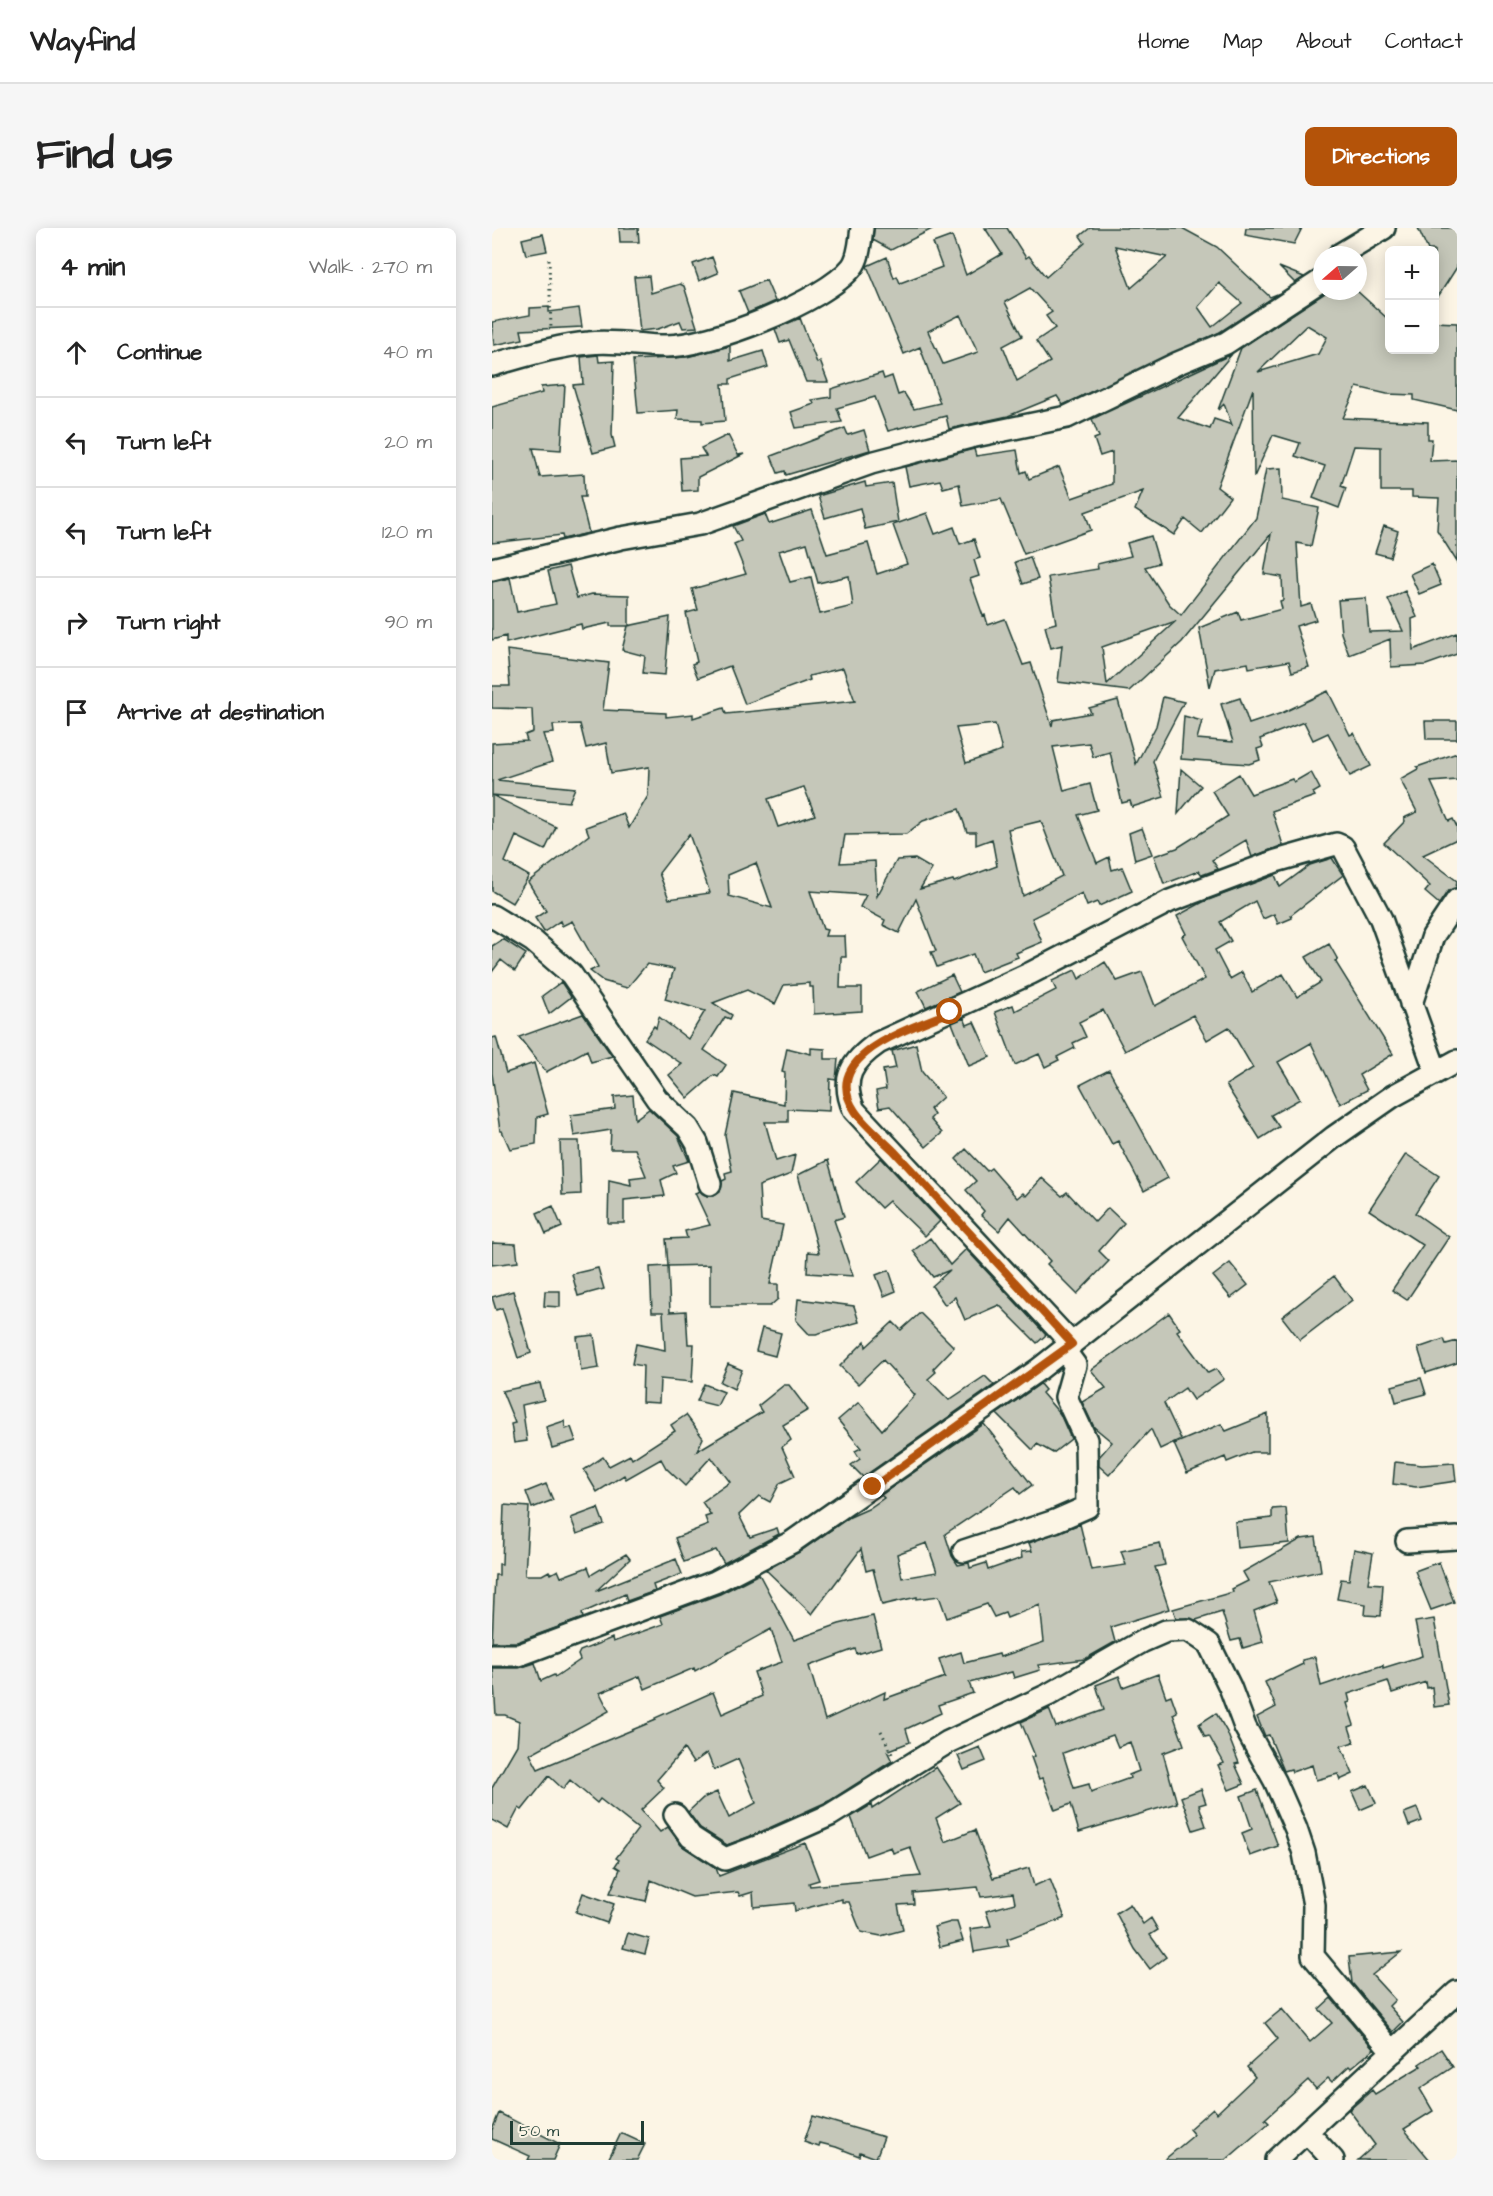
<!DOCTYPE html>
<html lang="en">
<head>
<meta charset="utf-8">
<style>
  body { margin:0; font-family:"Architects Daughter",sans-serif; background:#f6f6f6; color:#222 }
  .controls { position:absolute; right:18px; top:18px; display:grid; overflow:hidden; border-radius:9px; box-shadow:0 3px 15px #0003 }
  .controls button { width:54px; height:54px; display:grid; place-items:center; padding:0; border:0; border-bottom:2px solid #e0e0e0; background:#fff; color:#222; font:30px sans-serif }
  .compass { position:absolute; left:821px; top:18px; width:54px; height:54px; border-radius:50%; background:#fff; box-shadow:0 3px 15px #0003; rotate:250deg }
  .scale { position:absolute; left:18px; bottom:15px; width:134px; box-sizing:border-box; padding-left:6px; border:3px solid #1f3d34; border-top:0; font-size:16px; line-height:21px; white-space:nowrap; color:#1f3d34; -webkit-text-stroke:4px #fcf5e5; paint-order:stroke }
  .stop { position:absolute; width:18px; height:18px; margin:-14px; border:4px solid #b45309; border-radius:50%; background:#fff }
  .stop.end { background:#b45309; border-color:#fff; box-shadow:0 2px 6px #0008 }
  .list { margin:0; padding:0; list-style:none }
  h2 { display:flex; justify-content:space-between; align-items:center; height:78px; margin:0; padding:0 24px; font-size:26px }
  h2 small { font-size:20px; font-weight:400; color:#767676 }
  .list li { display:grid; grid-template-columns:39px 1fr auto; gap:18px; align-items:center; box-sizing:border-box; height:90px; padding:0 24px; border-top:2px solid #e0e0e0 }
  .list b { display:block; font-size:22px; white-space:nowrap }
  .list em { font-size:20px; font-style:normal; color:#767676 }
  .icon { flex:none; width:33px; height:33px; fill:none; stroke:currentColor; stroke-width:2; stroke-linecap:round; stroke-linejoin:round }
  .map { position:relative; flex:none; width:965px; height:1932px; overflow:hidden; border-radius:9px }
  header { display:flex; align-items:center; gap:36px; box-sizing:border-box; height:84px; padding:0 30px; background:#fff; border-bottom:2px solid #e0e0e0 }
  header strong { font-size:28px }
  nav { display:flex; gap:33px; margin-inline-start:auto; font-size:21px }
  .intro { display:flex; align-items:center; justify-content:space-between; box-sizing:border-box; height:144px; padding:0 36px }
  h1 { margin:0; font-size:42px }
  .button { padding:15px 27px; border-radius:9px; background:#b45309; color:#fff; font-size:21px; font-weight:700 }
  main { display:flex; gap:36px; padding:0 36px }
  aside { flex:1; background:#fff; border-radius:9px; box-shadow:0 3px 15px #0003 }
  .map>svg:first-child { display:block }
  .building { fill:#c5c7b9; stroke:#1f3d34; stroke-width:1.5; fill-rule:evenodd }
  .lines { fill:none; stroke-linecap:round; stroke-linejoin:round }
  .minor-casing { stroke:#1f3d34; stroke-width:26 }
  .path { stroke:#1f3d34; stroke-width:3; stroke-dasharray:1.5 4.5; stroke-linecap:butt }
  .minor { stroke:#fcf5e5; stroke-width:21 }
  .route { stroke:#b45309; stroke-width:8 }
</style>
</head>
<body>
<header>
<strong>Wayfind</strong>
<nav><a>Home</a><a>Map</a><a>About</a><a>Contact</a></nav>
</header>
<div class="intro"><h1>Find us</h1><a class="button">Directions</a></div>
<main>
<aside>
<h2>4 min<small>Walk · 270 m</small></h2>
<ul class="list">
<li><svg class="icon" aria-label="ahead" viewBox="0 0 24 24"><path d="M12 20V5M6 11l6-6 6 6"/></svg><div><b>Continue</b></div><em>40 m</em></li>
<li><svg class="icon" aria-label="left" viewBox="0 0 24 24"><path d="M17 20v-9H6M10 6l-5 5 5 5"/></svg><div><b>Turn left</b></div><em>20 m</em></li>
<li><svg class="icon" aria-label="left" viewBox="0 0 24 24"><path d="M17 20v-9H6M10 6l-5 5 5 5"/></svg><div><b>Turn left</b></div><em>120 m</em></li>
<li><svg class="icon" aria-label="right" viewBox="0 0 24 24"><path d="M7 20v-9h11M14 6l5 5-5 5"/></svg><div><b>Turn right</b></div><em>90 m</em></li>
<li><svg class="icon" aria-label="arrive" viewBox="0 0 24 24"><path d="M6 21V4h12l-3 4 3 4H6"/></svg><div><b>Arrive at destination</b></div></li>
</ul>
</aside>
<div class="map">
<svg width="965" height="1932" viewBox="0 0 965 1932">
  <rect width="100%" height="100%" fill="#fcf5e5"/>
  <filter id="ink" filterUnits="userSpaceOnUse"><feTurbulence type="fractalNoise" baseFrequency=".0167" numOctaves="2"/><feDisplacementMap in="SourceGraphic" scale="12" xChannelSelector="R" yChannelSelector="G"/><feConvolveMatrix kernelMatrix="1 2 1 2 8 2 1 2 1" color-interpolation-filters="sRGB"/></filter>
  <g filter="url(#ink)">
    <path class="building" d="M127,0H146L147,14H128Z
      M382,0H442L399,22L381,12Z
      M493,0H515L534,30L537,28L554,49L593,15L588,8L598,0H690L725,19L778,69L788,65L728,104L571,177L565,168L516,188L457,201L454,188L396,203L383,169L345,180L350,194L304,200L299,184L322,176L320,172L339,169V161L390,145L392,151L400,148L406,167L412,165L422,181L448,175L428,119L412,126L375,38L395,29L402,50L405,48L408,55L450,39L441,15L460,8L474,47L510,26ZM623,18L675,29L639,60ZM727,55L750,75L720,99L706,79ZM538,60L560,84L554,88L563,100L544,113L558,134L525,153L511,118L530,108L513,74ZM468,87L486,124L451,136L436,103Z
      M754,0H810L802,16L753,7Z
      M926,0H965V39L942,75V22H936Z
      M51,6L55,23L34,27L30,11Z
      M220,29L226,45L207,53L201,36Z
      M787,39L812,49L803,55Z
      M157,48L159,65L188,56L192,58L205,99L191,100L188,93L166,101L148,103L142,49Z
      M274,52L283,73L256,85L247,63Z
      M836,63H865L897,92V122H942V94L965,95V182L922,172V167L895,166L865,159L851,190L936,194V211H940L938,233L965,232V334L945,302L947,270L920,269V263H889V219L862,218L849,258L854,260L847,280L821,270L833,238L803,228L808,215L781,207L762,249L761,161L725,259L738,269L710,305L693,291L682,307L643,282L651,263L593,284L599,302L532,326L509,271L471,278L467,256L451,260L448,252L417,258L413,239L482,221L484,228L525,222L529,245L534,243L537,251L567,239L580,270L620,256V224L608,228L602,211L607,209L600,191L740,126L686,190L718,201L722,191L740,197L732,176L726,182L749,120ZM815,97L835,109L826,126L766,144Z
      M57,79V84L87,80L90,99L29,102L31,111L2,117L0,94L38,87V80Z
      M308,90L325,135L328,133L336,154H314L297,112L288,115L283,101Z
      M238,118V133L271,123L276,139L238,151V156H230L233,193L210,195V192L185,191L186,182L146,185L141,132L195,129Z
      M106,127L107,134L122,133L120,207L123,219L101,225L81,157L91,156L89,129Z
      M73,157L69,222L41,220L48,249L92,246L93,269H88L97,305L71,311L70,307L0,315V179L50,165L49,159Z
      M353,200L356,207L372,202L378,222L294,247L293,243L286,245L279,228Z
      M236,207L246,227L252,226L206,249V262L190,263L188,230L214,228L209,220Z
      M789,240L790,272L827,280L819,318L805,315L809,379L819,376L824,392L804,398L817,439L800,444L797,433L757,440L756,435L723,441L718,459L707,400L746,384L749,392L790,381L788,373L791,372L790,349L772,346L779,306L690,414L637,463L566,454L570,417L559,420L553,398L564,395L556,349L606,341L605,336L639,328L635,315L659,308L667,335L653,339L677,376L689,387L764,290L774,241ZM684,393L615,456L610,419Z
      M373,254L374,259L400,255L406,294L373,301L368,280L333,290L326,268Z
      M320,282L335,326L376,315L385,346L415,336L401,297L435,285L443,306L462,299L468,316L482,311L488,330L482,332L487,348L478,351L491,388L493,387L496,397L513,391L531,437L539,435L560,498L561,492L599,485L597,480L626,472L644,536L664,498L671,469L692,474L661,533L672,569L640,579L638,573L630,575L618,524L601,529L597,515L561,519L572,563L598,556L605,582L586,587L605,635L617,629L620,642L630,639L640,663L607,678L605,674L595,678L590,665L540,690L550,714L524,725L526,729L488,744L481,726L445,739L439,724L444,723L424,671L407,705L391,697L393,692L368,679L374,667L318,663L331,701L335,702L333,708H353L354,729H349L348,760H370V783L322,786L321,759H318V755L292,757L283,776L255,762L221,775L240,787L238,791L233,789L212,822L234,837L226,849L222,847L196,870L177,847L190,836L153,811L162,798L164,800L167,789L196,811L213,783L173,771L182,741L155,736L135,760L111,753L98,743L106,739L80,693L70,698L68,693L52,704L43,690L54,683L36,654L97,607L94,599L131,585L137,600L156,568L157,539L119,545L114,515L94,520L88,496L61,497L62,505L51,506L60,534L5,552L83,560L77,574L0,567V515L35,513L33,507L41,504L40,481L0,480V458H18L15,422L117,435L111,482L174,485V489L201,486V490L232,480L234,486L363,473L351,440L317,448L318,452L253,476L238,438L206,450L200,436L205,434L194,385L206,382L200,361L254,346L242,316L249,313L241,298L273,286L277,296ZM315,315L326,355L357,348L361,378L328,386L319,349L298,354L287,323ZM503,496L510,523L474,535L464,500ZM312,559L323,587L286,599L276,571ZM467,581L475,604H484V617L500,611L505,638L462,654L461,652L428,661L440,641L423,631L405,632L385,668L383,633L348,635L353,607L414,606L431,593ZM549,593L570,648L531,668L516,601ZM197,606L218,665L177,671L167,645ZM264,635L280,680L237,668L236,647Z
      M892,298L906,303L898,329L883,325Z
      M538,329L546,351L531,356L523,334Z
      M940,336L949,357L927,366L918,346Z
      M76,338L85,370L100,366L137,367V398H118V395L90,401L89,396L14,415V408L0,412V354L18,350L25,384L64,376L56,343Z
      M913,363L925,389L920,391L921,422L965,405V426L934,437L899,439L898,411L857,427L849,405L846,372L874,370L877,404L911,403L896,371Z
      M178,389L173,447L151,445L153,428L130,422L136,398Z
      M836,463L858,507L862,505L879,538L858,548L836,505L821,512L812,494L768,511L771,519L765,521L768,532L757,536L689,531L692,488L710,493L705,511L741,514L729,476L748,470L757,496L790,485Z
      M933,493H965V511H934Z
      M965,525V552L939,554L957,593L961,591L965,599V611L931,627L965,653L964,660L955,664L947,676L933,664L938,658L892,615L913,593L912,590L925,584L908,551L926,541L925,539Z
      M689,541L709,558L686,586Z
      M819,544L828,561L821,565L823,568L780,583L791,617L760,629L754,612L720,632L726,641L710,647L707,643L672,656L662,628L685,620L736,588L720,563L747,546L759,566L800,551L802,554Z
      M0,567L64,599L53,622L24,608L13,634L37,648L20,675L0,663Z
      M650,600L660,626L643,632L637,605Z
      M840,630L851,647L799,687L800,690L786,696L782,686L771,691L763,673L728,694L739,713L723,722L738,751L750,744L760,764L791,746L805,769L829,754L814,729L837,716L846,732L843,733L901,826L867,847L875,862L848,876L819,815L786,834L808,871L779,887L787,899L768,911L734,857L761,840L737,799L715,812L701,787L633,823L611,782L587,794L594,809L581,815L583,820L565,829L567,832L553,839L547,826L523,837L503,784L521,777L523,783L564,762L560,753L583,742L587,751L613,734L625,753L650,744L663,778L713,751L690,708L694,706L685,688L711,674L783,647L788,659L818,637Z
      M11,711L34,726L23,743L9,732L0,744V718Z
      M460,747L468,764L434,779L426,763Z
      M69,754L79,769L57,786L50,768Z
      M91,786L120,828L99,834L95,822L54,844L27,809Z
      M472,790L475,797L482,794L498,829L477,838L460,795Z
      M4,809L14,845L42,835L56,886L45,889L44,916L18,921L10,903H8L0,845V810Z
      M424,816L430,844L451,869L438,881L442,887L438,891L450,905L434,919L398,878L387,880L384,863L394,861L391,842L404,840L400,823Z
      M295,820L319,826V820L333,821V831H346L344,852L338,851L337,883L296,881V894H273L284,933L303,927L299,946L267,958L269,993L291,997L278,1056H286V1071L278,1078H218V1037L176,1038L174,1011L195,1010L193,1003L218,997L203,965L208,963L215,968H222L228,964L230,953L234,951L233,945L240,943L233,907L242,865L292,876L293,845L290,844Z
      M617,842L676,950L652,963L626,913L620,916L588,857Z
      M141,867L143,891L157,881L186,908L197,933L181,938L184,945L169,952L173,968L132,972V995H116L117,952L139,957L138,950L154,948L143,921H118L119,902L82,908L79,887L123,881L122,869Z
      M68,913H87L89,966L70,967Z
      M474,921L495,943L499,940L525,970L531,965L534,968L550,950L570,968L575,964L603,994L616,980L632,995L607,1023L617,1033L585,1066L555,1036L558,1033L518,989L507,1003L489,987L492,983L474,962L484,953L464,931Z
      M914,926L947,948L923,985L957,1009L915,1072L900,1062L931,1017L877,982Z
      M389,930L448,993L433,1008L397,973L389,980L364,954Z
      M336,932L352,989L342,992L361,1048L315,1045L316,1024L327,1025L306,947Z
      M61,978L70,999L54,1006L45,985Z
      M438,1010L458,1037L474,1021L554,1107L545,1115L507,1077L473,1092L463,1069L453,1077L440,1058L458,1042L441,1049L421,1023Z
      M0,1015L24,1016L26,1034L0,1037Z
      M738,1035L756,1057L739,1070L721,1048Z
      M176,1038L178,1084L194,1083L196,1116H202L200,1154L168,1151L167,1175L150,1174L151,1138L140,1136L144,1116L173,1122L171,1084H160L158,1039Z
      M106,1040L112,1061L86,1068L80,1046Z
      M397,1042L404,1063L392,1068L384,1047Z
      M842,1048L860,1072L808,1112L790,1089Z
      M21,1063L39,1125L26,1130L10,1080L4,1082L0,1069Z
      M53,1063H68V1079L52,1078Z
      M306,1071L362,1078L367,1094L324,1106H317L304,1092Z
      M428,1085L462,1119L441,1141L444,1144L436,1151L457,1172L493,1148L502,1157L371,1249L359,1237L368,1231L363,1223L369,1220L346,1192L367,1174L390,1202L423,1167L391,1132L366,1156L348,1138L373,1113L374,1119L401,1094L409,1102Z
      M677,1085L688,1101L685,1103L716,1145L724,1141L732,1151L701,1172L693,1160L672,1175L689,1211L668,1221L659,1201L617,1247L607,1238V1229L620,1214L602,1199L590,1174L614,1160L599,1142Z
      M270,1100L289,1105L283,1128L264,1123Z
      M102,1107L107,1140L89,1143L85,1109Z
      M952,1111L954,1116L965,1113V1135L934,1145L926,1120Z
      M236,1136L250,1142L242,1161L228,1154Z
      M929,1150L934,1166L904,1174L900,1158Z
      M48,1155L52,1172L30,1177L35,1213L22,1215L19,1196L23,1195L10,1163Z
      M212,1156L232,1164L225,1178L205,1173Z
      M548,1156L553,1162L550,1165L568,1186L579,1211L561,1225L545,1216L541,1222L505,1186Z
      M292,1157H297L316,1182L291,1197L299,1212L290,1219L303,1248L288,1255L278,1274L267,1268L247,1287L258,1309L285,1300L287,1306L232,1335L224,1322L192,1334L183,1310L216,1297L213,1289L219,1287L210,1274L238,1254L219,1229L193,1258L174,1240L169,1231L134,1251L132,1247L105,1264L92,1242L111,1229L117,1238L138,1227L140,1231L183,1203L179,1197L194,1187L211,1210L205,1223L270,1184L266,1178Z
      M776,1186V1224H760L735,1234L733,1229L695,1245L682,1216L729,1196L734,1203Z
      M72,1193L74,1201L79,1199L84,1213L60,1220L54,1199Z
      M492,1196L540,1257L528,1266L523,1259L453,1306L460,1328L466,1337L477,1335L478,1340L494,1335L496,1342L530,1330L529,1324L540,1323L537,1315L588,1296L599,1342L634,1337L629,1323L668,1315L673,1337L663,1339L677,1381L619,1399L623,1414L593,1431L546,1437L548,1442L522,1450L520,1444L477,1455L481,1465L446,1477L449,1485L414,1501L418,1514L395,1523L400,1533L339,1572L264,1606L235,1617L208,1600L196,1584L211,1570L225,1564L237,1590L264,1575L246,1531L222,1542L215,1525L201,1535L192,1521L165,1552L172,1560L149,1582L168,1604L176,1599L189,1617L224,1640L227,1648L313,1615L327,1652L317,1655L318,1658L429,1648L418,1619L401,1625L399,1619L374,1628L359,1589L379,1577L380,1581L444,1539L468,1575L444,1590L453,1614L483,1602L501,1650L537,1640L542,1658L558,1651L573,1690L515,1711L517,1718L482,1724L478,1701L499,1698L494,1683L523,1675L521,1665L489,1669L486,1659L421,1665L422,1676L406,1677L411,1702L389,1708L369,1704L357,1674H350V1671L303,1683L302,1675L262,1679L261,1664L248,1668L246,1664L200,1669L159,1652L154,1673L118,1665L128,1641L123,1638L127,1632L124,1630L146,1601L108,1571L105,1575L78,1552L71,1561L57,1548L30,1582L27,1580L16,1601L0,1592V1560L25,1517L27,1493L13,1487H4L1,1440H27L43,1435L49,1453L62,1447L63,1449L88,1432L86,1427L88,1423L120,1410L121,1414L171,1396L168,1388L228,1366L267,1346L302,1412L347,1396L381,1388L389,1419L365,1426L363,1421L317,1438L333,1492L393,1464L392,1471L453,1449L447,1431L469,1424L472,1435L507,1426L508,1429L552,1414L548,1377L515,1390L513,1385L502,1389L495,1376L455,1390L447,1368L425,1371V1369L390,1377L381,1341L374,1343L369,1321L320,1386L274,1342L307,1324L358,1289L376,1281L392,1270L389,1267ZM435,1315L445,1344L410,1350L405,1326ZM279,1401L290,1434L262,1444L270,1468L230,1486L221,1464L163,1490L164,1492L46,1541L38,1526L117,1483L108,1465L148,1448L153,1461L202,1440L203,1443Z
      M903,1234L930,1237L962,1235L964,1253L924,1259L901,1256Z
      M54,1256L61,1272L40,1280L34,1264Z
      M12,1277L37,1279L33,1347H50L57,1343L59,1346L66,1342L69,1349L96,1339L99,1347L134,1326L138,1331L104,1363L184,1331L190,1346L161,1357L163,1363L135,1373L133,1366L90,1385L91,1390L25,1414H0L3,1347H7V1336H10Z
      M106,1280L112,1296L85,1306L79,1290Z
      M794,1280L797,1315L745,1320L743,1294L780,1290V1281Z
      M824,1309L829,1343L777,1354L785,1374L762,1383L771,1414L751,1420L748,1411L739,1413L730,1384L704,1392L684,1390L681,1381L741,1364L740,1361L756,1353L751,1344L809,1311Z
      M862,1321L881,1325L876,1355L891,1356L889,1388L873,1387L874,1376L845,1371L849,1351L857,1352Z
      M947,1334L962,1374L939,1382L923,1343Z
      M942,1391L957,1477L942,1479L940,1459L935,1460L934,1454L900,1465L896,1453L856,1466L858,1474L855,1475L862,1497L857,1499L862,1514L849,1518L861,1546L848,1552L846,1546L824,1552L820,1537L800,1544L799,1541L792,1543L777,1507L773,1508L765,1489L784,1479L773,1454L811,1436L810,1432L823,1429L829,1458L891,1437V1440L930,1428L923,1394Z
      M666,1446L674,1469L679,1467L685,1484L681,1486L692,1517L671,1525L685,1575L587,1604L579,1576L563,1582L551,1550L547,1551L539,1529L543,1528L529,1494L557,1481L564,1499L612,1482L604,1457L627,1448L631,1459ZM621,1507L626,1519L638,1514L647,1543L637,1547L638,1550L599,1564L597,1556L582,1560L571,1525Z
      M724,1485L735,1504L747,1535L743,1536L752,1556L737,1562L726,1537L732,1535L717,1508L713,1509L707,1496Z
      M488,1519L494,1533L472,1542L466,1528Z
      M876,1557L884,1575L868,1582L860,1564Z
      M709,1561L714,1575L707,1577L714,1598L701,1602L689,1569Z
      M765,1562L786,1618L758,1628L750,1605L760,1601L749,1568Z
      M925,1580L930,1593L917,1598L912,1585Z
      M91,1665L122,1676L115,1695L84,1684Z
      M638,1676L651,1696L659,1690L666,1702L658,1707L674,1729L658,1741L643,1721L624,1685Z
      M459,1694H465L471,1713L448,1719L442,1699Z
      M136,1705L157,1711L153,1726L131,1720Z
      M909,1724L880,1747L903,1772L897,1778L911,1794L901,1804L860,1755L857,1729Z
      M839,1770L882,1821L859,1840L857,1838L840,1854L836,1850L824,1861L816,1852L773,1891L777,1895L734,1932H672L702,1907L697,1901L721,1880L725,1885L763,1849L755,1839L786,1811L773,1795L790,1781L818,1814L840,1795L827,1781Z
      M949,1821L961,1839L928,1861L941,1883L912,1901L938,1932H866L883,1917L857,1882L880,1862L883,1866L929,1838L927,1836Z
      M7,1885L68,1916L61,1932H36L38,1928L0,1911V1902Z
      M321,1888L392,1909L384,1930L368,1924L367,1928L344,1919L328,1915L327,1919L312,1914Z
      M129,1905L153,1916L145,1932H116Z"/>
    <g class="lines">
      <g class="minor-casing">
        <path id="minor" d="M847,27L892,0
          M0,137C33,128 63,118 97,115C123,112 149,118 174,118C218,118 332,74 360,39C368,29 368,12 370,0
          M0,341L129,310L208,296L379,235L478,209L575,189L686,135L734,115L830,52
          M0,688L41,713L79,746L165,871L196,900L205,915L218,956
          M919,776L941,708L965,672
          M580,1116L362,882C348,851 360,833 386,815L539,745L678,673L784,633L844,616L851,619L889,691L944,844
          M915,1313L965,1310
          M472,1323L563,1293L595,1279L594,1212L574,1169L583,1137L572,1122
          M0,1427H27L223,1354L300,1314L546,1142L842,909L901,868L965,833
          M183,1587L199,1609L233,1631L270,1617L338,1587L456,1514L556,1467L651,1413L674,1403L696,1402L717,1416L738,1459L753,1499L783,1553L804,1601L812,1625L822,1677L821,1728L901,1824
          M816,1905L841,1932
          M784,1932L965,1764"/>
      </g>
      <path class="path" d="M57,31L59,102
        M389,1503L400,1526"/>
      <use href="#minor" class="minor"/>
    </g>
  </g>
  <g class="lines" filter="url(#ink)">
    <path class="route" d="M381,1259L580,1116L402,923C389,910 373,898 363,883C325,827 423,799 458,784"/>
  </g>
</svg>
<div class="controls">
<button>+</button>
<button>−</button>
</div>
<svg class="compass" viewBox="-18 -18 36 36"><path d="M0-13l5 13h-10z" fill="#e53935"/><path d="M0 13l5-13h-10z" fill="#767676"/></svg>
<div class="scale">50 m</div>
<div class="stop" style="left:458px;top:784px"></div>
<div class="stop end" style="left:381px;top:1259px"></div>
</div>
</main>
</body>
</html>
